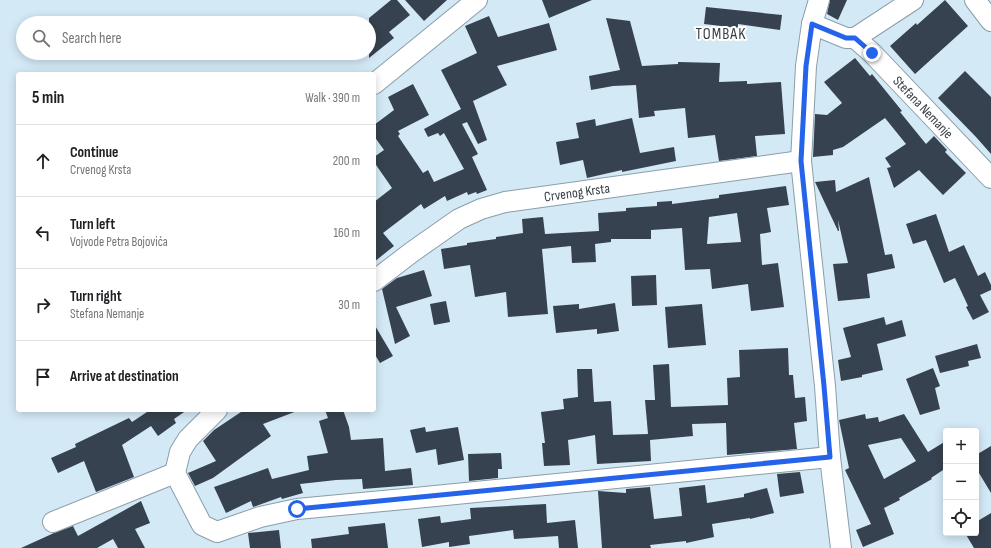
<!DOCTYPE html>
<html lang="en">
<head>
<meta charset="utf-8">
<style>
  body { margin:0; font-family:"Sofia Sans Condensed",sans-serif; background:#f6f6f6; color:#202124 }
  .controls { position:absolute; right:12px; bottom:12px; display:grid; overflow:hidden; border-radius:4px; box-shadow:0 2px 10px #0003 }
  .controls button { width:36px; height:36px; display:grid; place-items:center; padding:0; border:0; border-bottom:1px solid #e0e0e0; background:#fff; color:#202124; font:20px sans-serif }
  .stop { position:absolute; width:12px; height:12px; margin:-9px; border:3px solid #2563eb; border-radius:50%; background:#fff }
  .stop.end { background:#2563eb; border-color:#fff; box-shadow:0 1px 4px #0008 }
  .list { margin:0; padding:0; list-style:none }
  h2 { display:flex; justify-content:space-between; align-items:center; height:52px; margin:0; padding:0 16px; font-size:17px }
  h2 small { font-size:13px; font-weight:400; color:#757577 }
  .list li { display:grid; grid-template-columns:26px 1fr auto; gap:12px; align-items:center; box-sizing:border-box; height:72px; padding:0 16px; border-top:1px solid #e0e0e0 }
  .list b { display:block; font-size:15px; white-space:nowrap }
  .list p { margin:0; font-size:13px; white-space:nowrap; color:#757577 }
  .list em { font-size:13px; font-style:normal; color:#757577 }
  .icon { flex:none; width:22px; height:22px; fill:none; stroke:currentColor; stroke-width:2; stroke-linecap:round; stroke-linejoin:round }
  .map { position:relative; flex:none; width:991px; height:548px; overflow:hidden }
  .search { position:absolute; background:#fff; box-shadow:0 2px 10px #0003; left:16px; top:16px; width:360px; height:44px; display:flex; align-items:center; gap:10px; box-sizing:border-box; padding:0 14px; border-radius:22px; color:#757577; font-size:15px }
  .panel { position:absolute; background:#fff; box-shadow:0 2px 10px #0003; left:16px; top:72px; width:360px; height:340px; border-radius:4px }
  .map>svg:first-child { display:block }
  .building { fill:#36424f; fill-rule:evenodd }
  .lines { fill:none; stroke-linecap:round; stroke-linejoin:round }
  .minor-casing { stroke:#8a9eaa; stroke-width:22 }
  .minor { stroke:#fff; stroke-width:20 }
  .route { stroke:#2563eb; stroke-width:5 }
  .labels { text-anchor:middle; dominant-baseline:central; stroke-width:4; stroke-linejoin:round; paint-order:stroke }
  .street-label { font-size:14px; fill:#363e43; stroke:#fff }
  .quarter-label { font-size:16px; letter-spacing:1px; fill:#363e43; stroke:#fff }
</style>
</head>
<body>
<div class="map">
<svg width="991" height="548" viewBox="0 0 991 548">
  <rect width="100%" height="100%" fill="#d4e9f6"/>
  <path class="building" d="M391,0H397L410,15L389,32L394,38L369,58V18Z
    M405,0H447L424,21Z
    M542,0H592L549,18Z
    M830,0H847L838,20L827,14Z
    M945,0L968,26L915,74L890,46L916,23L917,25Z
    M706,7L782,15L780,30L738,24V28L704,24Z
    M489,16L498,37L549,23L557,50L497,66L507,85L473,101L487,140L478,144L467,122L462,124L478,154L472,157L487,190L477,194L476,192L468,195L467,192L447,201L445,196L424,209L421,204L383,233L394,246L374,262V202L392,188L374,162V157L384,150L374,136V125L394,110L388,97L413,84L429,115L398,131L400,134L398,136L423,173L428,170L434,182L464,169L444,133L440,136L438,133L428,137L424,129L461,109L441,70L477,53L465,26Z
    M606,18L630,21L642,66L678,64V62L720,63L719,82L747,81V84L781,82L785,134L755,136L757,156L719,161L715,135L688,138L685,108L654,111L655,116L639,118L636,85L613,86L591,90L589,76L620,70Z
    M855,58L870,76L872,74L902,111L900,112L926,144L934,136L947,150L945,152L966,173L943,195L919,170L894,188L887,168L891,167L885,158L906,144L885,118L843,147L833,150V155L813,157L815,114L827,115L842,103L824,82Z
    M965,71L991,97V154L976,137L938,98Z
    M632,118L640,153L674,147L676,161L622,172V170L587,178L583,160L560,165L556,142L579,138L576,123L595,119L596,126Z
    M869,177L885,255L892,254L895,268L867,274L870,298L838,301L833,264L848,263L838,220L839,231H838L815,182L835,180L836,192Z
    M786,186L789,205L767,208L771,232L760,234L762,265L778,263L784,307L751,311L748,284L712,289L710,269L685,270L682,228L651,230V239H611V242L595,244L596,262L572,263L571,246L542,249L548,314L508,317L506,292L475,297L470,265L444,269L441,249L467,245V243L496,239V237L523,233L522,219L543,217L545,234L599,231L598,213L626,211V208L657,206V202L672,201V204L719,198V195ZM737,213L741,242L707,244L709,217Z
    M936,214L949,252L964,245L978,276L985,272L991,285V290L980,295L989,312L973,320L966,307L968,306L955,278L944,283L926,240L913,244L906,224Z
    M424,270L432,296L396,307L410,336L395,344L382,289L397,278Z
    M656,275L657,305L632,306L631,276Z
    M446,301L450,322L434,325L430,304Z
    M615,303L619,331L597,334V329L556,333L553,306L579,304V309Z
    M702,304L706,345L668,348L665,307Z
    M884,317L886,325L902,320L906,336L877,344L883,370L862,375V377L841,381L838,360L851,357L843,328Z
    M374,324L393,356L380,363L374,353Z
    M977,344L981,358L968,361L969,366L940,373L935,356Z
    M788,348L789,375H793L795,398L805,397L807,421L794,423L797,449L727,455L726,423L692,424L693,436L650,440L651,461L597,464L595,435L568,440L570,465L544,466L542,443H545L541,412L564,409L563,399L578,397L577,369H592L594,402L611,401L613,435L648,434L645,400H655L653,365L669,364L671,407L728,405L727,378L740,377L739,350Z
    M933,368L940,386L935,388L940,409L920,415L906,379Z
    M150,410H187L174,419L176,423L158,436L151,426L122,445L134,477L96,492L84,461L58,473L51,458L76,447L75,444L129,418L132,422Z
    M244,410L297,411L263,424L271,436L213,478L195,486L188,473L216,461L203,441L214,430Z
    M325,410H343L349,427L351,440L383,438L385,471L411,468L413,485L363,489L362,479L336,480L300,484L303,493L282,499L281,497L253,507L251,501L226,513L214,487L268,468L272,479L309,470L307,456L328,453L319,421L328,418Z
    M865,414L866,419L878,417L879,422L904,414L928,452L946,441V468L931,478L932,479L899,498L900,500L884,508L894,534L863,547L856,530L871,524L845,470L849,468L839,420ZM901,438L916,461L884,479L868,445Z
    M425,427L426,432L458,427L464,460L438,465L436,449L416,453L410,430Z
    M991,446V493L976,468V455Z
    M501,453L502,469H498V478L469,481L468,454Z
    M800,472L804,493L780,497L777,474Z
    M705,485L707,503L744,497V494L767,488L774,513L750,519V518L712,524L714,537L686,543V541L650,545L651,548H602L598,491L626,493V489L650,487L654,519L682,516L679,488Z
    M141,501L150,523L135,529L145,548H118L113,539L97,548H21L54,533L73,526L78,536Z
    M546,504L547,523L575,520L578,548H559L558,536L514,539L513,530L469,536L470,544L449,547V542L422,547L418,519L440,516L441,523L471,519L470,508Z
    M991,513V548H974L965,533H976V522Z
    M385,523L388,548H312L311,539L349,534L348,527Z
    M279,530L281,548H250L248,533Z"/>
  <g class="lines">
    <g class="minor-casing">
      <g id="minor">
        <path d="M819,0L812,24L806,66L801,161L825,386L830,457L841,548"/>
        <path d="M975,0L991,21"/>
        <path id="s1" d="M812,24L846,38H855L872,53L991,178"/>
        <path d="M855,38L913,0"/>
        <path d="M374,84L477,0"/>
        <path id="s2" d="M374,281L412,252L459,219L481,209L505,202L801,161"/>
        <path d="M217,410L188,439L180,452L175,473L202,525L217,532L260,517L297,509L415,498L830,457"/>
        <path d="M53,522L175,473"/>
      </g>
    </g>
    <use href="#minor" class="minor"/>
  </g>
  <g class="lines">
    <path class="route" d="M297,509L830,457L824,386L801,161L806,66L812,24L846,38H855L872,53"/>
  </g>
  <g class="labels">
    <g class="street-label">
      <text stroke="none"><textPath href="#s1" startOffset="143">Stefana Nemanje</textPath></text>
      <text stroke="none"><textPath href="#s2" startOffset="227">Crvenog Krsta</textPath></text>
    </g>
    <g class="quarter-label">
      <text x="721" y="34">TOMBAK</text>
    </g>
  </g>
</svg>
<div class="controls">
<button>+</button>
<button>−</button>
<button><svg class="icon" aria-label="locate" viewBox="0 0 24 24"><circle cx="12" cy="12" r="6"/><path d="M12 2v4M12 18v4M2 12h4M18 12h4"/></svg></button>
</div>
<div class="stop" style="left:297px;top:509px"></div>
<div class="stop end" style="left:872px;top:53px"></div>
<div class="search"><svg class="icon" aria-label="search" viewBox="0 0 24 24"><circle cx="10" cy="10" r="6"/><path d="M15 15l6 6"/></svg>Search here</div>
<section class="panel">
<h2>5 min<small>Walk · 390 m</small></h2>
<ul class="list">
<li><svg class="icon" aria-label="ahead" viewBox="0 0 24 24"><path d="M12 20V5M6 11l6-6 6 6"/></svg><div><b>Continue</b><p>Crvenog Krsta</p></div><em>200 m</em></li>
<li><svg class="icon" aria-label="left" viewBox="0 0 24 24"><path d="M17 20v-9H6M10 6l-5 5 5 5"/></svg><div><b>Turn left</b><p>Vojvode Petra Bojovića</p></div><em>160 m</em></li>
<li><svg class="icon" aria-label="right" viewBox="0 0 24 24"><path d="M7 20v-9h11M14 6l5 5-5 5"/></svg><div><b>Turn right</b><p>Stefana Nemanje</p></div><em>30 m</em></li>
<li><svg class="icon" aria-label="arrive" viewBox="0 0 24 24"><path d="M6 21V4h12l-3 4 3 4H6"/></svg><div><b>Arrive at destination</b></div></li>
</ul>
</section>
</div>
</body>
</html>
